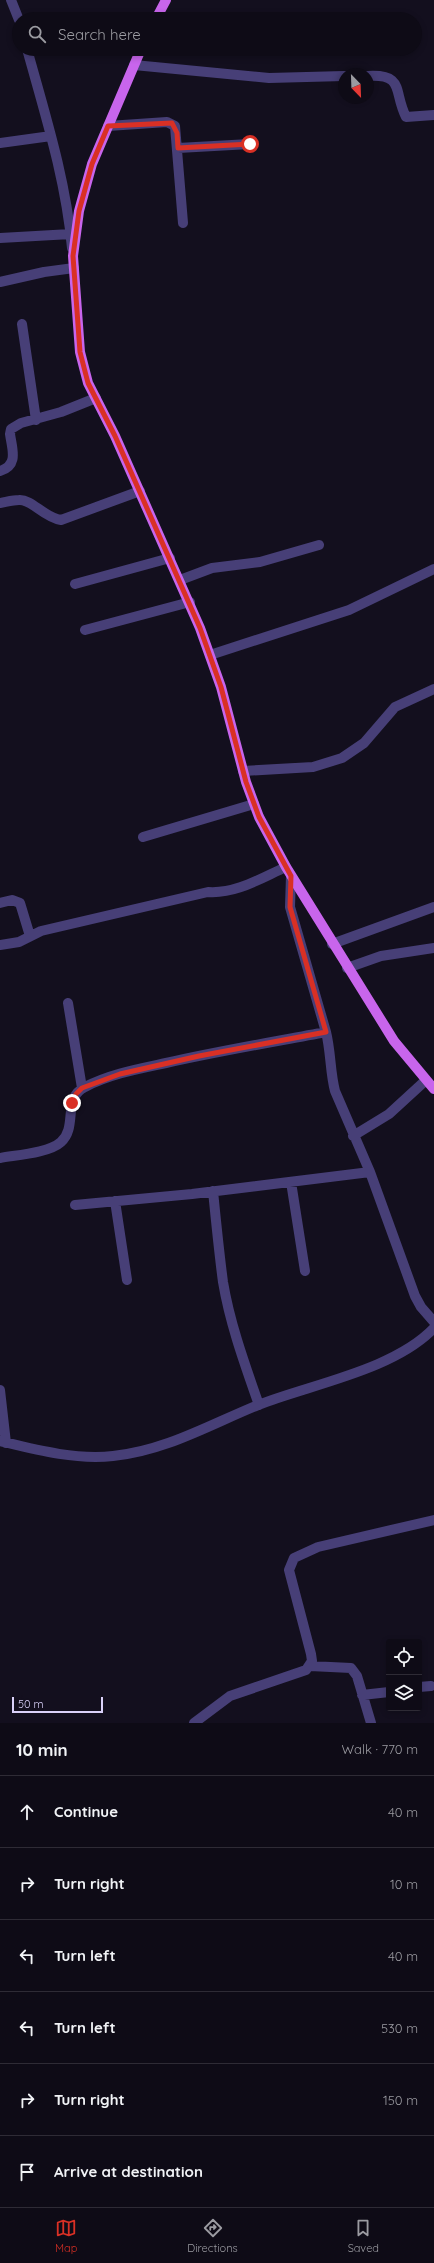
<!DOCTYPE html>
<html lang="en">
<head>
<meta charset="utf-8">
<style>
  body { margin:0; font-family:Quicksand,sans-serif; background:#1c1923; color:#f1f3f6 }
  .controls { position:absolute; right:12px; bottom:12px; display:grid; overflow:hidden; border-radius:4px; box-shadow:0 2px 6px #0003 }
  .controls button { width:36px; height:36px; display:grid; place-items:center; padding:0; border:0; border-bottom:1px solid #2e2b35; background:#0e0b16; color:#f1f3f6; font:20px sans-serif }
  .compass { position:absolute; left:338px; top:68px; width:36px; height:36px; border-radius:50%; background:#0e0b16; box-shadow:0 2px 6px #0003; rotate:157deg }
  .scale { position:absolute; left:12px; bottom:10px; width:91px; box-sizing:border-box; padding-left:4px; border:2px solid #dad1f9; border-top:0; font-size:11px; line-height:14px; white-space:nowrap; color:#dad1f9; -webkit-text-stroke:3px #130f1e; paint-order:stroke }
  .stop { position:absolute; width:12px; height:12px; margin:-9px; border:3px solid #d93025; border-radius:50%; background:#fff }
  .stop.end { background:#d93025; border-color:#fff; box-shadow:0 1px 4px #0008 }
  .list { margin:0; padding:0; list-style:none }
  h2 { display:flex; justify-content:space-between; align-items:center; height:52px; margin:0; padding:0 16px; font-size:17px }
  h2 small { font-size:13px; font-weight:400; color:#9b9ba1 }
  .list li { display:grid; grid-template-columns:26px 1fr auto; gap:12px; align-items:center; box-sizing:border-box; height:72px; padding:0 16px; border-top:1px solid #2e2b35 }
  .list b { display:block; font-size:15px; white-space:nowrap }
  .list em { font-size:13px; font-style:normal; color:#9b9ba1 }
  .icon { flex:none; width:22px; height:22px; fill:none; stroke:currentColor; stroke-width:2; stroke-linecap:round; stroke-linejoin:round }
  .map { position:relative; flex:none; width:434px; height:1723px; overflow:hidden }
  .search { position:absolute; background:#0e0b16; box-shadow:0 2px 6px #0003; left:12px; right:12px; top:12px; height:44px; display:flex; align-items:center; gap:10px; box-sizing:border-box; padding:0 14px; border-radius:22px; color:#9b9ba1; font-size:15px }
  .sheet { height:484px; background:#0e0b16 }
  nav { display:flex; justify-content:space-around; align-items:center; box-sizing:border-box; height:56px; border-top:1px solid #2e2b35; background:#0e0b16; font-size:11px; color:#9b9ba1 }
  nav a { display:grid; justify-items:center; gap:2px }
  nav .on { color:#d93025 }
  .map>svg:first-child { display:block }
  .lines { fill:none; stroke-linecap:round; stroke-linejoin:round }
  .minor { stroke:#473f77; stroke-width:10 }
  .major { stroke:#c865ec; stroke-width:10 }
  .route { stroke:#d93025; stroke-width:5 }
</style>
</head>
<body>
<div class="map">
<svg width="434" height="1723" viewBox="0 0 434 1723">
  <rect width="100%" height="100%" fill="#130f1e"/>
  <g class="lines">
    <path class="minor" d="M11,0L19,20
      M27,49C45,114 66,180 72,248
      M134,65L269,78L344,76
      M368,76C405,74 393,91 406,117L434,115
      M108,126L167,122L175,126L183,223
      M0,143L51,136
      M178,148L250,144
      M0,238L71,234
      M0,282L44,272L74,268
      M22,324L36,420
      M0,471C19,465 12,449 10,434L11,429L21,423L61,412L96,398
      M0,503C6,502 13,500 19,500C32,499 43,517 61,520L140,491
      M180,580L212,568L260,562L319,545
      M75,584L170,558
      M85,630L190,602
      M210,655L349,610L434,569
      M243,771L313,767L342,758L364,743L395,707L434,689
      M143,837L254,804
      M291,876L290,907L326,1032C331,1052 330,1072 335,1091L370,1172L415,1296L421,1307L434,1322
      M0,903L12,900L20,903L30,936
      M332,944L434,907
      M0,945L19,942L41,931L208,892C236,894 261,878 286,867
      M347,968L381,956L434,948
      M68,1003L82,1088
      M353,1136L389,1114L425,1081
      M0,1158C16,1155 49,1153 61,1142C78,1127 62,1098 85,1087C110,1074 138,1069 166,1063C219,1051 273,1042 326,1032
      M291,1182L305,1271
      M213,1191C216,1221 219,1252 223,1282C230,1324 245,1365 259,1405
      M115,1201L127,1280
      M75,1205L192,1194L370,1172
      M0,1390L6,1443
      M0,1441C37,1450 75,1460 113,1456C165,1451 211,1424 258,1405C312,1384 394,1370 434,1328
      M310,1666L351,1668L357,1676L371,1723
      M419,1687L431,1686
      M362,1695L389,1692
      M194,1723L230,1696L306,1670L312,1661L311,1654L289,1570L294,1558L318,1547L434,1520"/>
    <path class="major" d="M156,19L166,0
      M141,49L92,164L79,211L73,256L80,352L88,383L115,436L200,628L221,687L246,782L259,817L286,867L394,1041L434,1089"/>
  </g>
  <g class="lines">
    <path class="route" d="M72,1103L76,1094L82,1088L120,1074L199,1056L326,1032L290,907L291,876L259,817L246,782L221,687L200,628L115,436L88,383L80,352L73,256L79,211L92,164L108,126L172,123L177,133L178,148L250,144"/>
  </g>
</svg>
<div class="controls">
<button><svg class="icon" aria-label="locate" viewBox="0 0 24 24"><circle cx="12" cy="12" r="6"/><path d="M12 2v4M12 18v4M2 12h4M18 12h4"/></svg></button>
<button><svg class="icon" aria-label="layers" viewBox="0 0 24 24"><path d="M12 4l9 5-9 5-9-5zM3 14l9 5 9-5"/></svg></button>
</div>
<svg class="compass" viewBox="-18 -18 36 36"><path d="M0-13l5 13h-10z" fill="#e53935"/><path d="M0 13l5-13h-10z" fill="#9b9ba1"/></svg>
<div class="scale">50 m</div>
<div class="stop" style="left:250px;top:144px"></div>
<div class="stop end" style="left:72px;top:1103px"></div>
<div class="search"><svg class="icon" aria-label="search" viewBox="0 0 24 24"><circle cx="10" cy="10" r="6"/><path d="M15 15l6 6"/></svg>Search here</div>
</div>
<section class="sheet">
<h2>10 min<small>Walk · 770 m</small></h2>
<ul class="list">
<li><svg class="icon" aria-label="ahead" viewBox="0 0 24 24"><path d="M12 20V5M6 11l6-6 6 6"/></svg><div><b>Continue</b></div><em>40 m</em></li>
<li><svg class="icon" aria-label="right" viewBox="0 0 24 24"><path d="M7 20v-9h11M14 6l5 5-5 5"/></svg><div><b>Turn right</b></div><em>10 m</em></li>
<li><svg class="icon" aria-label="left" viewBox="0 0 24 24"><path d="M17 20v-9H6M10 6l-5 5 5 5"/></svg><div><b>Turn left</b></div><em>40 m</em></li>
<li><svg class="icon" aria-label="left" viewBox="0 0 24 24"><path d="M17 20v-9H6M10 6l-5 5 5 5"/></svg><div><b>Turn left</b></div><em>530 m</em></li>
<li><svg class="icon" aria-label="right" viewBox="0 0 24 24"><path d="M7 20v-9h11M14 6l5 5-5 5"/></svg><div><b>Turn right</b></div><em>150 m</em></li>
<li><svg class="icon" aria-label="arrive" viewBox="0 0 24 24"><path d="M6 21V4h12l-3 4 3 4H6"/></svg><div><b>Arrive at destination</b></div></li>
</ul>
</section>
<nav>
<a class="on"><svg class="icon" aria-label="map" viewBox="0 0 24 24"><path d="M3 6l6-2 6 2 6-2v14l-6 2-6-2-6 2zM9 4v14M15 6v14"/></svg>Map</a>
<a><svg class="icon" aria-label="directions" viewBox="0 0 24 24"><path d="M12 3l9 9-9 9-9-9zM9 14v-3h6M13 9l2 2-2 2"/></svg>Directions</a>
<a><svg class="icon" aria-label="saved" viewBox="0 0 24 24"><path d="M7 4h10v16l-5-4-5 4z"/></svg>Saved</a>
</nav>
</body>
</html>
